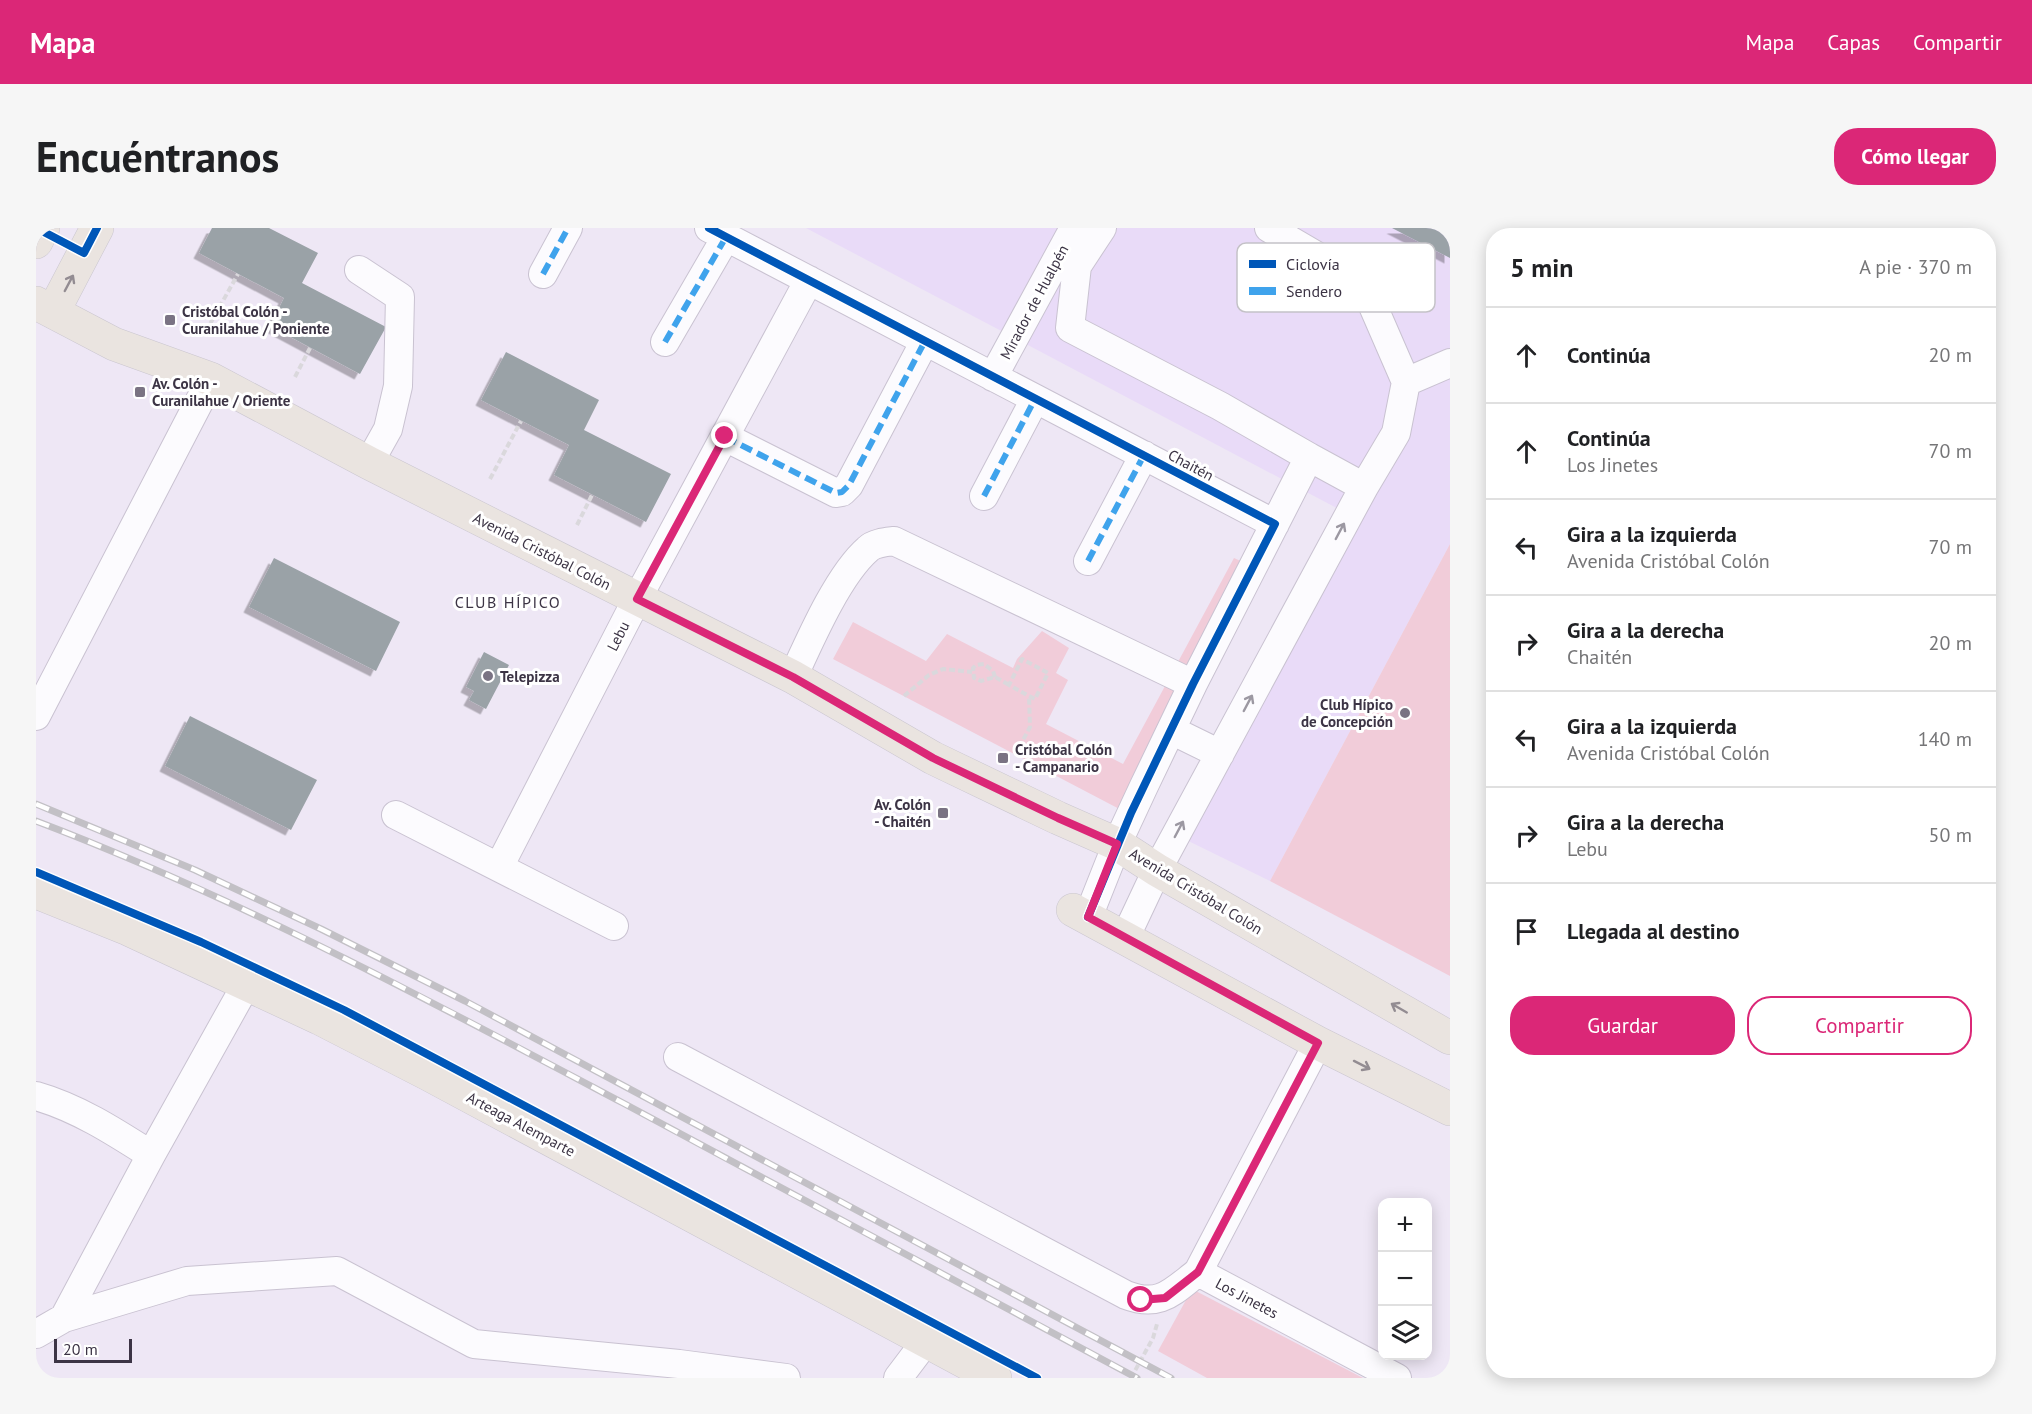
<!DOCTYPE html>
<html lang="es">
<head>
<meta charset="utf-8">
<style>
  body { margin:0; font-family:"PT Sans",sans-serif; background:#f6f6f6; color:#202124 }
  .controls { position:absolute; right:18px; bottom:18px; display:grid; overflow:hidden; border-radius:12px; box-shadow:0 3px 15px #0003 }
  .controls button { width:54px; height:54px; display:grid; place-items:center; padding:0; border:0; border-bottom:2px solid #e0e0e0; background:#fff; color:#202124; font:30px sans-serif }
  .scale { position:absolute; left:18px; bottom:15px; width:78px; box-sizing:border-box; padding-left:6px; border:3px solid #3c3445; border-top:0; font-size:16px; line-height:21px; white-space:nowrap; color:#3c3445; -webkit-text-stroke:4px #fff; paint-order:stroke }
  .stop { position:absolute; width:18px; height:18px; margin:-14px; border:4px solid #db2777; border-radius:50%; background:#fff }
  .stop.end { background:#db2777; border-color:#fff; box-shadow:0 2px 6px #0008 }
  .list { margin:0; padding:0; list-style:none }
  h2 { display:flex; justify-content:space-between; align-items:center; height:78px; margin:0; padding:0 24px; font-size:26px }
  h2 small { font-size:20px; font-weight:400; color:#757577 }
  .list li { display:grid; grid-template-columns:39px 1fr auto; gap:18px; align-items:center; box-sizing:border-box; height:96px; padding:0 24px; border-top:2px solid #e0e0e0 }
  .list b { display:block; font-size:22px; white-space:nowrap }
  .list p { margin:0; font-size:20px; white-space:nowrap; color:#757577 }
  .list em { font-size:20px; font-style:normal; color:#757577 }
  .actions { display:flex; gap:12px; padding:18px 24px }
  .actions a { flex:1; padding:14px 0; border:2px solid #db2777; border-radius:24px; text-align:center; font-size:21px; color:#db2777 }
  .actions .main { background:#db2777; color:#fff }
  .icon { flex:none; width:33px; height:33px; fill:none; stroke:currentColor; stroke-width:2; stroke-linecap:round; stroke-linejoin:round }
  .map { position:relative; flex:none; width:1414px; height:1150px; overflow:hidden; border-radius:24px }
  header { display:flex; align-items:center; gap:36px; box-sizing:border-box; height:84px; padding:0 30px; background:#db2777; color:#fff }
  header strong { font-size:28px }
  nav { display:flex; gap:33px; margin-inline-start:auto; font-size:21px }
  .intro { display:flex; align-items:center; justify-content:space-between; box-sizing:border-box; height:144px; padding:0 36px }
  h1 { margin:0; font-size:42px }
  .button { padding:15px 27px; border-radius:24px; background:#db2777; color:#fff; font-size:21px; font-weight:700 }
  main { display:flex; gap:36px; padding:0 36px }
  aside { flex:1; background:#fff; border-radius:24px; box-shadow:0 3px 15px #0003 }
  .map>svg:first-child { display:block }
  .built { fill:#e9dbf8 }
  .green { fill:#f1ccd9 }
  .building { fill:#9aa2a7; filter:url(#shadow) }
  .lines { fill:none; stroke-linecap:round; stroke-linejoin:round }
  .minor-casing { stroke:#c9c2d1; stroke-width:30 }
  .major-casing { stroke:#cac6cf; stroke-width:34 }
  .path { stroke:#dad8dc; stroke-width:4; stroke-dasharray:6 3; stroke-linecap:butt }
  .minor { stroke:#fcfbfe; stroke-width:28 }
  .major { stroke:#eae4e0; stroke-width:33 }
  .rail-casing { stroke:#c2c0c5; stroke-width:7 }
  .rail { stroke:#fff; stroke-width:4.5; stroke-dasharray:14; stroke-linecap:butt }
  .quiet { stroke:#3fa3ec; stroke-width:6; stroke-dasharray:12 6; stroke-linecap:butt }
  .cycleway-casing { stroke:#fff; stroke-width:11 }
  .cycleway { stroke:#0057b8; stroke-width:8 }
  .oneway { stroke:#938c92 }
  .oneway2 { stroke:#9c98a2 }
  .route { stroke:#db2777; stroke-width:8 }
  .poi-dot { fill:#7a7383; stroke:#fff; stroke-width:2 }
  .labels { text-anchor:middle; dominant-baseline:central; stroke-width:6; stroke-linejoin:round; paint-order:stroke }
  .street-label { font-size:15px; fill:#3c3445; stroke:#fff }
  .poi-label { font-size:15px; font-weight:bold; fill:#3c3445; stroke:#fff; text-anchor:start }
  .neighbourhood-label { font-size:16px; letter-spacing:1.5px; fill:#3c3445; stroke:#fff }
  .key { fill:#fff; stroke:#c4c2c7; stroke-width:1.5 }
  .key-label { font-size:16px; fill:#3c3445 }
</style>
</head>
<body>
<header>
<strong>Mapa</strong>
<nav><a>Mapa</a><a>Capas</a><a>Compartir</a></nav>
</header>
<div class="intro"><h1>Encuéntranos</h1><a class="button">Cómo llegar</a></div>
<main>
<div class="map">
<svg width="1414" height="1150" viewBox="0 0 1414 1150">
  <defs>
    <filter id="shadow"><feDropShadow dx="-5.5" dy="5.5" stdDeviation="0" flood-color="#0004"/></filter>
  </defs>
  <rect width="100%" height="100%" fill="#eee7f5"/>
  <path class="built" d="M770,0H1414V316L1234,653L1136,605L1312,286Z"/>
  <path class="green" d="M1414,316V748L1234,653Z
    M1198,330L1220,340L1091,585L797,431L817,394L890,433L911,406L977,440L981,431L1006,403L1033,420L1020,445L1032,452L1010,496L1087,536Z
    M1156,1061L1327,1150H1171L1122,1123Z"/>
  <path class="building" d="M176,0H233L282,25L266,55L350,99L324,146L234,98L248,70L163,25Z
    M1356,0H1414V30Z
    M470,124L563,172L548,202L635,246L610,294L518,247L533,217L445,172Z
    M238,330L364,394L340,443L213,379Z
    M448,424L473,437L450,481L433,472L438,463L430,459Z
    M154,488L281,552L255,602L129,538Z"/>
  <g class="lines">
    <g class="minor-casing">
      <path id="minor" d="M673,0L1239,296
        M323,42L364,69L362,158L352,201L333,235
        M507,46L532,0
        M629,114L690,9
        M957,149L1038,0
        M1370,154L1414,135
        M689,209L800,265L806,264L813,257L889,113
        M1273,229L1328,259
        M948,268L999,171
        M1052,333L1108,227
        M757,449C774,412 802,347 832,321C838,315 850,314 858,313L1157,456
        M0,488L175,151
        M1135,502L1184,526
        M360,587L578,698
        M463,639L601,371L773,52
        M1052,689L1081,616L1108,558L1157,456L1273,229L1184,178L1034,100L1041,38L1066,0
        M1089,710L1121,642L1328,259L1360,205L1370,154L1327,55L1233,0
        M642,829L1090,1067C1124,1080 1136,1064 1162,1044L1282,815
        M0,868C42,880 79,904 115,927
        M1162,1044L1361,1150
        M28,1090L151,1053L301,1043L438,1116L643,1136L750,1150
        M0,1106L28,1090L115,927L211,755
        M862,1150L890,1113"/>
    </g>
    <g class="major-casing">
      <path id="major" d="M0,14L7,0
        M0,75L78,116L175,151L333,235L757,449L897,530L1022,590L1081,616L1121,642L1414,810
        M17,84L61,0
        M0,664L92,701L283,790L392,846L959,1150
        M1037,682L1282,815L1414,881"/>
    </g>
    <path class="path" d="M170,103L202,46
      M259,149L274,120
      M454,251L485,193
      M541,297L556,267
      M959,449L957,443L948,436L940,437L937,440L938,450L945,453L959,449L973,457
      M868,468L893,447L907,441L936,444
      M979,527L994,499L993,468L999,471L1012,445L986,431L973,457L993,468
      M1095,1150L1117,1110L1121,1096"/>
    <use href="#minor" class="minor"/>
    <use href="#major" class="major"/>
    <g class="rail-casing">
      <path id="rail" d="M0,576L159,642L285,701L429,773L1135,1150
        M0,593C203,670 396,774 587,875C758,967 930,1058 1101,1150"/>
    </g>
    <use href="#rail" class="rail"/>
    <path class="quiet" d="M507,46L532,0
      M629,114L690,9
      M689,209L800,265L806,264L813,257L889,113
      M948,268L999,171
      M1052,333L1108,227"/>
    <g class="cycleway-casing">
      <path id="cycleway" d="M5,0L6,3L48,25L61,0
        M673,0L1239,296L1157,456L1095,585L1052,689
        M0,644L165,714L308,782L1001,1150"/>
    </g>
    <use href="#cycleway" class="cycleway"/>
  </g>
  <defs><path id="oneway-shaft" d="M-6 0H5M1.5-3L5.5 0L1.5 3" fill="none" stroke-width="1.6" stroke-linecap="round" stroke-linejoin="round" transform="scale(1.5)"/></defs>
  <g class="oneway">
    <use href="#oneway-shaft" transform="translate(33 55) rotate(-62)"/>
    <use href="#oneway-shaft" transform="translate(1363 780) rotate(-150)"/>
    <use href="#oneway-shaft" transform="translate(1326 837) rotate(27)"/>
  </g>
  <g class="oneway2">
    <use href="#oneway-shaft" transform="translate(1304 303) rotate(-62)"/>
    <use href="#oneway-shaft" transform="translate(1212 475) rotate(-62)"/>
    <use href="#oneway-shaft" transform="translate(1143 601) rotate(-62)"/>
  </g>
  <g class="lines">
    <path class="route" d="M689,208L601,371L757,449L897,530L1022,590L1081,616L1052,689L1282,815L1162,1044L1129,1070L1105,1072"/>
  </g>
  <g class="poi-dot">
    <rect x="128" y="86" width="12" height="12" rx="3"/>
    <rect x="98" y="158" width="12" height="12" rx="3"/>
    <circle cx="452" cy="448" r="6"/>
    <circle cx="1369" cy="485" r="6"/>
    <rect x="961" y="524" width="12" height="12" rx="3"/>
    <rect x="901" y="579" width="12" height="12" rx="3"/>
  </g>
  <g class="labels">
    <g class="street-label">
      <text transform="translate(998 74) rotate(-62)">Mirador de Hualpén</text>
      <text transform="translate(1155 237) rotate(28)">Chaitén</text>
      <text transform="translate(506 323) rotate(27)">Avenida Cristóbal Colón</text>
      <text transform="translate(582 408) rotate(-63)">Lebu</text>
      <text transform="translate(1160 663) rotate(31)">Avenida Cristóbal Colón</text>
      <text transform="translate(485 896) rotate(28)">Arteaga Alemparte</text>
      <text transform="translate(1211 1070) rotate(28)">Los Jinetes</text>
    </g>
    <g class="poi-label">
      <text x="146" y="83">Cristóbal Colón -<tspan x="146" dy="17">Curanilahue / Poniente</tspan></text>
      <text x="116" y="155">Av. Colón -<tspan x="116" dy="17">Curanilahue / Oriente</tspan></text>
      <text x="464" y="448">Telepizza</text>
      <text x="1357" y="476" text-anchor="end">Club Hípico<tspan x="1357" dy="17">de Concepción</tspan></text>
      <text x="979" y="521">Cristóbal Colón<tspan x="979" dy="17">- Campanario</tspan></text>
      <text x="895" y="576" text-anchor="end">Av. Colón<tspan x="895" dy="17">- Chaitén</tspan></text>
    </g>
    <g class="neighbourhood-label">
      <text x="472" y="374">CLUB HÍPICO</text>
    </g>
  </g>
  <rect x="1201" y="15" width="198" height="69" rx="9" class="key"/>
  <rect x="1213" y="32" width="27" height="8" fill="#0057b8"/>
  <rect x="1213" y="59" width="27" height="8" fill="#3fa3ec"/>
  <g class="key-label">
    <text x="1250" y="42">Ciclovía</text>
    <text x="1250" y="69">Sendero</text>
  </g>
</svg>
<div class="controls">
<button>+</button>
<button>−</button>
<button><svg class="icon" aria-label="layers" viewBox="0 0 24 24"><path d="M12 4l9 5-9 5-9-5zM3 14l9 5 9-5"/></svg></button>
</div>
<div class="scale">20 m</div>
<div class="stop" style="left:1105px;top:1072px"></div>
<div class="stop end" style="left:689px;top:208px"></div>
</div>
<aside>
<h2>5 min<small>A pie · 370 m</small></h2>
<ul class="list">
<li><svg class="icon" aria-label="ahead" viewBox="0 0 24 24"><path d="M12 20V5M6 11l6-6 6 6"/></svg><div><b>Continúa</b></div><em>20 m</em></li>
<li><svg class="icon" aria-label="ahead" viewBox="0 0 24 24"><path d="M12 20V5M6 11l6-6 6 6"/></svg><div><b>Continúa</b><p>Los Jinetes</p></div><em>70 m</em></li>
<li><svg class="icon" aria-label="left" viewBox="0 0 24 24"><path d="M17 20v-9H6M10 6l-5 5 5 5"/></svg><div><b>Gira a la izquierda</b><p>Avenida Cristóbal Colón</p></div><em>70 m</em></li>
<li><svg class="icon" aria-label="right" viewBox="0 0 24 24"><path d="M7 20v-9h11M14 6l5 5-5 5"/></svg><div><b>Gira a la derecha</b><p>Chaitén</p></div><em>20 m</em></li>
<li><svg class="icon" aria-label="left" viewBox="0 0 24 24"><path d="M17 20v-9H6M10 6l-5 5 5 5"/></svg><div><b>Gira a la izquierda</b><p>Avenida Cristóbal Colón</p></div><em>140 m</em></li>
<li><svg class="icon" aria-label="right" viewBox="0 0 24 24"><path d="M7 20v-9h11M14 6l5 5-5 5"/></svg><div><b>Gira a la derecha</b><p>Lebu</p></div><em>50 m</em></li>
<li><svg class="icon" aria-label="arrive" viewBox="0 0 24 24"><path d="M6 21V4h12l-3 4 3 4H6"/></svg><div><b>Llegada al destino</b></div></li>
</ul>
<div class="actions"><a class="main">Guardar</a><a>Compartir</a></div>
</aside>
</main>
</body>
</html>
